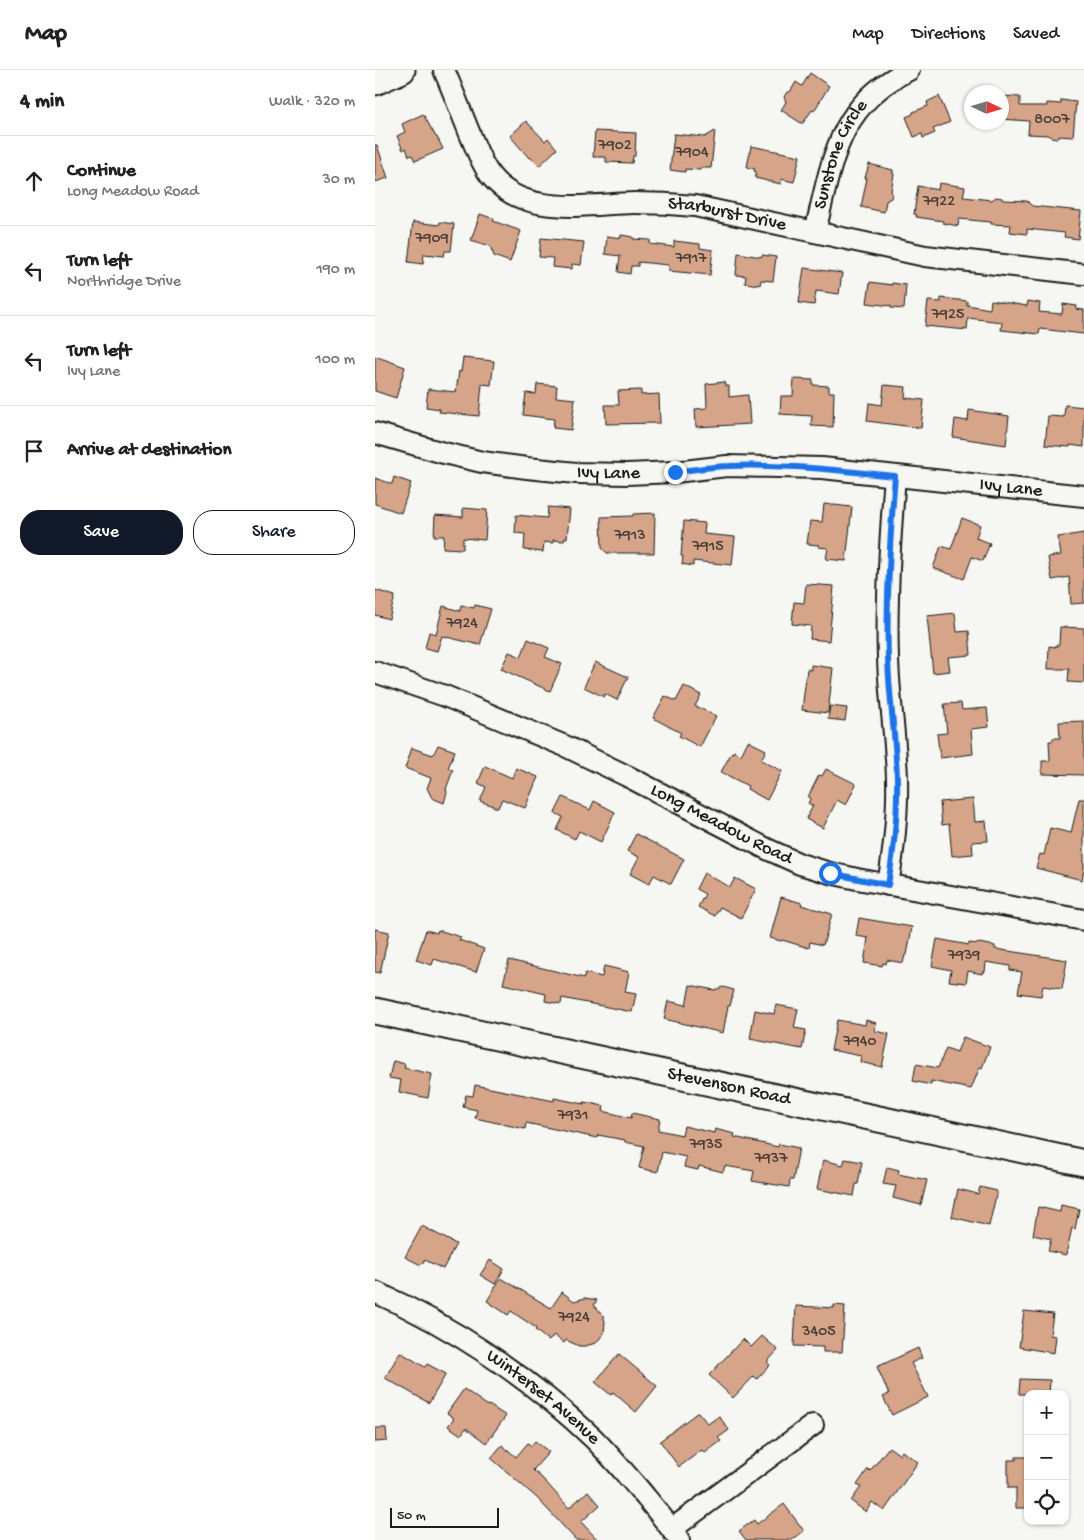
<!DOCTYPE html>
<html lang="en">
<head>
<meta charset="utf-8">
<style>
  body { margin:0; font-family:"Gochi Hand",sans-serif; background:#f2f2f2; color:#202124 }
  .controls { position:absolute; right:15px; bottom:15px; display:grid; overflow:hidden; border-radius:10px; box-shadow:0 1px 4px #0004 }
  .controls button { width:45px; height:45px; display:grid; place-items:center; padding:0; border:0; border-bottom:1px solid #e0e0e0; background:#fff; color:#202124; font:25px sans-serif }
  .compass { position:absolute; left:589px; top:15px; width:45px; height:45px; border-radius:50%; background:#fff; box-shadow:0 1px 4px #0004; rotate:94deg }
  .scale { position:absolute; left:15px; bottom:12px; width:109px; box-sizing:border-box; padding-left:5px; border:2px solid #1c1c1c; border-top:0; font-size:14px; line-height:18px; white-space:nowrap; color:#1c1c1c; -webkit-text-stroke:4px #f6f6f2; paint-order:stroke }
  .stop { position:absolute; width:15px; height:15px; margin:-11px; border:4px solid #1a73e8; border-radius:50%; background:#fff }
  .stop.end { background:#1a73e8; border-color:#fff; box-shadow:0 1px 5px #0008 }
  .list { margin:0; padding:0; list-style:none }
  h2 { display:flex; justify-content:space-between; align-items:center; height:65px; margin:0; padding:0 20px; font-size:21px }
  h2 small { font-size:16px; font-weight:400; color:#757577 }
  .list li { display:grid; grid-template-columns:32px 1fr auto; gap:15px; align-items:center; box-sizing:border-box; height:90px; padding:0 20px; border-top:1px solid #e0e0e0 }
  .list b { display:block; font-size:19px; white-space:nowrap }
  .list p { margin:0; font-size:16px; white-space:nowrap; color:#757577 }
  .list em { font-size:16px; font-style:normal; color:#757577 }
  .actions { display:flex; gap:10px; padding:15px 20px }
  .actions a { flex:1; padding:11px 0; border:1px solid #111827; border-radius:20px; text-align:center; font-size:18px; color:#111827 }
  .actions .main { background:#111827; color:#fff }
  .icon { flex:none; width:28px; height:28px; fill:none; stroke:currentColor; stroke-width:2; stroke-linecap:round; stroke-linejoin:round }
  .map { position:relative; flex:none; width:709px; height:1470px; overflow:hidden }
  header { display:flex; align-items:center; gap:30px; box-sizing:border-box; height:70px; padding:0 25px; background:#fff; border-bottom:1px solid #e0e0e0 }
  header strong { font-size:24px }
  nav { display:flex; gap:28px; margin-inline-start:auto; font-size:18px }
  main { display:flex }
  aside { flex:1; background:#fff }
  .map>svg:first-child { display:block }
  .building { fill:#d6a589; stroke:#1c1c1c }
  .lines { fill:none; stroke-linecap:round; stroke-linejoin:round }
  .minor-casing { stroke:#1c1c1c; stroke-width:24 }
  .major-casing { stroke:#1c1c1c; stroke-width:29 }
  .minor { stroke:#f6f6f2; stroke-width:20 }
  .major { stroke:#f6f6f2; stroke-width:25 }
  .route { stroke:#1a73e8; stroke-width:6 }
  .labels { text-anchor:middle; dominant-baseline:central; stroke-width:4; stroke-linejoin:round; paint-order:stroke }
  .number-label { font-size:16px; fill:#4a3e37 }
  .street-label { font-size:19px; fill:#1c1c1c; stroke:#f6f6f2 }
</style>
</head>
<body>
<header>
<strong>Map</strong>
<nav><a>Map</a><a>Directions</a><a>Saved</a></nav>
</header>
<main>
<aside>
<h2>4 min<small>Walk · 320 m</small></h2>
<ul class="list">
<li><svg class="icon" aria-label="ahead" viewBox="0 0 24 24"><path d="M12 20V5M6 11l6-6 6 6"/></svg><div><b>Continue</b><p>Long Meadow Road</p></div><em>30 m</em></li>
<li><svg class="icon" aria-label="left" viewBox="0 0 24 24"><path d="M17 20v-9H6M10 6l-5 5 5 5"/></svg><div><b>Turn left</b><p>Northridge Drive</p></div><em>190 m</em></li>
<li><svg class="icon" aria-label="left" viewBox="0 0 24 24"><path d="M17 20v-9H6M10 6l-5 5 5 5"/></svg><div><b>Turn left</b><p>Ivy Lane</p></div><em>100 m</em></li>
<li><svg class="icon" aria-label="arrive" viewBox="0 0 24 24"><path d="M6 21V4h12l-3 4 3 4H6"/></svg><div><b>Arrive at destination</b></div></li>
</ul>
<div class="actions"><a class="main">Save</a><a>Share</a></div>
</aside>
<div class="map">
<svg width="709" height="1470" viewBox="0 0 709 1470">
  <rect width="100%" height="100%" fill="#f6f6f2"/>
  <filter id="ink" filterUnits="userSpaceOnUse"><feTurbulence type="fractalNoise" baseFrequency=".02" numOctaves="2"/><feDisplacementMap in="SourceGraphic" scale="10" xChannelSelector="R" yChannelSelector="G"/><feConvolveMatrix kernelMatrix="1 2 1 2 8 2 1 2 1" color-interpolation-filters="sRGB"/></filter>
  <g filter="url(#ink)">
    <path class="building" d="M435,3L454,16L439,41L437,40L428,53H426L406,40L411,32L409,27L412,22H415L421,12L427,16Z
      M564,26L575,52L558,59L560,63L548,68L547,64L539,67L531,47L538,44V42L553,36L552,32Z
      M628,26L645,27V36H672V33L686,34V30L701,32L698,67L684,66L682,68L676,67L674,65L653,64L654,51L626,49Z
      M48,44L61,67H62L68,79L40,91L37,85L34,86L31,78L28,80L22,66L30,62L27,54Z
      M151,51L170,71L173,68L182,79L164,96L155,87L154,88L135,66Z
      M220,61L261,63L260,86H258L257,93L231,92V87H218Z
      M340,61L336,98H325V100L310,99V102L295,100L299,64L330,67Z
      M0,75H2L13,108L0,112Z
      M376,76L425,86L419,112L406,109V114L380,108L381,102L379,101L380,99L372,97Z
      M494,94L518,100V104H519L516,121L517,123L516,128L511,131L509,142L486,137L492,108H490Z
      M564,113L590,117L588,127L617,130L621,127L627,128L628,130L652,131L657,136L706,141L703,169L689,167L690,163L652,159V164L635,162L636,155L616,154V152L584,149L583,156L568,153V151L541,147L542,145L539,144L543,116L563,120Z
      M105,144L119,149L118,151L146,161L135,192L119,186L115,176L96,170Z
      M38,152L64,155L65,152L79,154L76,181H70L69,186L49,184L48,194L33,192Z
      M246,165L258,167V169L275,170V174L299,177V171L325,174V178L338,180L335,205L294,201V195L263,192V196H256L255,204L243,202L245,186L230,184L232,166L246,168Z
      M166,168L209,172L206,195L197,194V199L177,197L178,188L164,187Z
      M363,183L386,187L387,185L401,187L398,211L386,210L385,215L370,213L371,206L361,205Z
      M429,198L467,203L464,224L441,221L439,235L424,233Z
      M495,212L517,215V213L531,215L529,239L516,238V236L492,233Z
      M566,228L592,231V235L615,239L616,230L652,236L653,231L665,233L664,242L687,244L688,234L702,236L701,239L709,240V264L665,259L664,264L626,260L627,252L593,248L592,260L550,256L553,231L566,232Z
      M0,286L30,297L21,328L0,321Z
      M88,288L119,291L116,315L107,314L104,346L64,342L65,339L51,337L53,319L81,322L84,301L86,302Z
      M419,309L438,310V315L454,316V322H459L458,357L436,356L437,346L405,344L406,326H418Z
      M349,312L350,316H354V327L373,325L375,354L321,357L320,339L332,338L331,314Z
      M162,314L182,316L181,327L200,329L196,360L178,358L179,349L148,345L151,323L161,324Z
      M509,315L531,317L530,328L549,330L546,358L492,351L494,333L507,335Z
      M266,320V325L284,324L285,353L231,354L230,335H244L243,321Z
      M690,335L709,337V377L695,375V377L670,375L673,346L689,347Z
      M594,340L634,346L631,375L578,367L580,349L593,351Z
      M19,407L36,413L26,443L0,434V408L17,414Z
      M449,434L477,437L471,491L451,489L453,478L443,477L444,475L432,474L435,451L447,452Z
      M173,437L195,439L192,468H190L189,471L178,470V473L169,472L168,482L149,480L150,464L140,463L141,445L172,448Z
      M88,438L112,440L110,470L88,468V479L68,478L69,466H59L60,445L88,447Z
      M280,443L279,483H232L227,478L226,447L258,446V444Z
      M587,448L605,455L601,468L615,473L608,491L597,487L589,509L558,498L566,476L576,479Z
      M309,451L330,453L329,464L360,467L357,495L318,491V496L307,494L308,486H306Z
      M709,463V533L696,534L694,507L677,510L673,487L686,485L683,467Z
      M431,514L459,516L454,571L435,569L436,556L417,554L419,532L429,533Z
      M0,520L20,526L14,549L0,545Z
      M86,535L99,538L100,535L116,539L105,575L67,566L62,581L50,578L54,562L61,564L68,536L85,541Z
      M580,543L582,562L594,561L596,585L573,587L575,601L558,603L552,546Z
      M685,557L709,558V613L693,612L694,599H673L674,576L681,577V575H684Z
      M153,569L174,578L170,587L187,594L175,621L126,599L134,582L146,587Z
      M220,592L253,607L242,630L230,624L229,627L209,617Z
      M436,595L458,598L453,643L427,640L432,599L436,600Z
      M309,616L326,625L320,636L341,646L325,677L304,666L306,663L278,648L290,626L301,631Z
      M586,633L587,640L612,638L614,657L596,659L598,684L565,688L562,664L572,663L569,634Z
      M455,636L472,638L470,651L453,649Z
      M709,651V705L667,704V691H675L674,671H678V668H685L684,652Z
      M373,671L391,680L386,690L407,701L392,730L372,719L373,716L346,702L357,682L358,683L359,681L366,685Z
      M63,675L80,681L73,698L78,700L71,719L72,722L69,733L57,728L52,718L56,708L30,698L37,678L58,685Z
      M110,696L137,708L141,698L163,707L150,738L127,729L123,738L105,731L111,717L103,713Z
      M451,699L481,714L471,735L462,730L448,758L431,749L438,736L433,733L436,728L433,727L444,705L447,706Z
      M188,727L215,740L219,731L240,742L226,772L204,761L200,769L182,760L188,747L180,743Z
      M598,729L600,752L611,751L613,771L597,772L598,784L577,786L574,754L567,755L565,732Z
      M704,729H709V799L707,810L661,798L665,784L669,785L675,758L696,763Z
      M261,764L309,789L296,814L279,805L274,814L255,804L264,787L252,781Z
      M329,803L355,817L360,808L381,819L366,848L345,837L340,846L323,837L330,824L321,819Z
      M406,827L427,833L426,835L457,844L448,875L435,872L434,878L407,870L406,871L395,868Z
      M484,848L537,857L532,885H530L528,893L512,890L511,894L508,893L507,896L489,893L493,868L481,866Z
      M0,859L14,862L5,903L0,902Z
      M51,860L62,863L63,860L86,867L84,870L109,879L101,902L59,889L57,895L41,890Z
      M562,869L594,875V873L603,874L604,873L620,876V879L692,890L687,919L668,916L666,926L643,923L647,902L635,900V896L611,892L610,902H607V904L593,901L591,913L574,911L576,900L557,896Z
      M134,890L209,908L210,903L227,907L229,896L254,902L250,922L261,924L257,942L187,928L186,934L170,931L171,924L128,914Z
      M315,915L339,920L348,917L359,920L355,936H353L348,963L289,949L293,931L311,935Z
      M401,935L423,939L419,958L431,960L427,979L375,969L380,940L399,944Z
      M462,950L490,955L491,950L501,953L500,961L514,964L507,997L485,992L486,986L456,980Z
      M588,967L615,977L607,998L605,997L596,1019L556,1011V1015L538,1011L541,994L563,998L571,978L582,982Z
      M18,991L30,994L29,998L57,1004L53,1028L24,1022L26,1010L14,1008Z
      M100,1015L179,1031V1028L209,1034V1032L229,1036L228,1041L256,1048L257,1043L285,1049L283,1060L307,1065L309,1056L339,1063L340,1059L360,1064L359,1067L403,1077L404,1074L424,1078L418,1110H415L414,1117L377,1111L379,1101L350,1096L348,1102L324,1096L323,1100L309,1097L311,1087L287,1082L283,1102L264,1098L269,1076L250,1072V1070L223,1065L222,1068L151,1053L150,1059L100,1048L102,1040L88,1037L91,1025L98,1026Z
      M470,1089L487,1092L483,1114H481L479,1126L442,1119L448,1090L468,1095Z
      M512,1097L524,1100L523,1104L552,1110L546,1135L518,1128L521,1116L508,1114Z
      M605,1117L622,1121L614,1156L577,1147L583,1119L603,1124Z
      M686,1135L704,1139L700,1159L697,1158L691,1185L673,1181L676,1169L658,1165L663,1137L685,1142Z
      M47,1156L81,1174L68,1199L50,1190L46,1195L30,1187Z
      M115,1190L129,1199L120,1214L105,1205Z
      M126,1208L176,1238L187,1222L199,1231L210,1228L222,1230L219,1235L228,1245L230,1252L229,1263L221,1273L210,1276H204L191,1270L189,1273L179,1265L174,1271L160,1260L161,1258L136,1241L133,1245L112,1231Z
      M459,1235L470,1236L467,1282H448V1277L419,1276L421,1236L459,1238Z
      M649,1241L678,1244L675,1265L681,1266L679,1283L644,1277Z
      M387,1266L403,1280L392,1292L395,1295L382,1309L379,1306L358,1328L334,1305L368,1269L376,1277Z
      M543,1278L547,1288L536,1293L553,1327L517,1345L508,1327L514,1324L502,1297Z
      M25,1282L50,1297L52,1294L71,1304L54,1333L10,1308Z
      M244,1284L282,1316L261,1342L238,1322L236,1325L220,1312Z
      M645,1309L675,1310L674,1324H644Z
      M89,1319L113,1336L114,1335L131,1346L111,1373L91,1358L86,1365L73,1356L79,1348L72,1343Z
      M323,1342L333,1354L344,1346L354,1360L343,1368L346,1371L330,1383L327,1380L304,1397L285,1371Z
      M0,1358H11L12,1371L0,1372Z
      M160,1371L174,1382L158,1400L168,1409L194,1438L213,1421L225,1435L206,1452L223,1470H201L162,1428L116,1388L127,1375L141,1387L153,1373L156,1376Z
      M514,1377L525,1385L527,1381L543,1392L509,1441L497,1432L491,1442L476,1431L486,1417L482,1415L493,1399L495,1401Z
      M641,1387H653V1438H641V1418H633V1390H641Z
      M409,1434L429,1461L417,1470H371L364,1461L379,1450L382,1454Z"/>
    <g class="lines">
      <g class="minor-casing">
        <g id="minor">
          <path id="s1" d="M69,0C78,21 86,42 95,64C101,78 106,93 115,105C148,148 212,134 259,133C280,133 300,134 320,136L550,186L709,204"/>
          <path id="s2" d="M440,162C457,92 462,35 534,0"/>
          <path id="s3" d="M0,363L65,382L107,392L152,398L201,403L252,404L300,402L352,396L447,398L709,426"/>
          <path id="s4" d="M0,602L70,626L190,676L252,706L392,779L425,794L455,803L482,809L709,850"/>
          <path d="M513,815C519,779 523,745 522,709C521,669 514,628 513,588C511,527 515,467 520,406"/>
          <path id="s5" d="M0,1222C79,1257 155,1308 218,1368C234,1384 249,1402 264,1419C278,1436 292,1452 304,1470"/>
          <path d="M297,1459L438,1355"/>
        </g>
      </g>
      <g class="major-casing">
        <g id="major">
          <path d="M0,12L27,0"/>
          <path id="s6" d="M0,941L709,1093"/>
        </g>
      </g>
      <use href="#minor" class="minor"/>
      <use href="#major" class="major"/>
    </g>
  </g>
  <g class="lines" filter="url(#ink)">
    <path class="route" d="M300,402C318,400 336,396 354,396C409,394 464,400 520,406C515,467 511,527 513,588C514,628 521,669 522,709C523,745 519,779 513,815L455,803"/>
  </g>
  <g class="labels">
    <g class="number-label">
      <text x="677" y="50">8007</text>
      <text x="240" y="76">7902</text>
      <text x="317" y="83">7904</text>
      <text x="564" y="132">7922</text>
      <text x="57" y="169">7909</text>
      <text x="316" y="189">7917</text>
      <text x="573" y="245">7925</text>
      <text x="255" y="466">7913</text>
      <text x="333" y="477">7915</text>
      <text x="87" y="554">7924</text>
      <text x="589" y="886">7939</text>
      <text x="485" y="972">7940</text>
      <text x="198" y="1046">7931</text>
      <text x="331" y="1075">7935</text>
      <text x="396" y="1089">7937</text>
      <text x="199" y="1248">7924</text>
      <text x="444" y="1262">3405</text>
    </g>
    <g class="street-label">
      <text stroke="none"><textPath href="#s2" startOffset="82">Sunstone Circle</textPath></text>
      <text stroke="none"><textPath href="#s1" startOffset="362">Starburst Drive</textPath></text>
      <text stroke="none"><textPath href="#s3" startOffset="238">Ivy Lane</textPath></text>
      <text stroke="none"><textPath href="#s3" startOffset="642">Ivy Lane</textPath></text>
      <text stroke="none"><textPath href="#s4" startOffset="379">Long Meadow Road</textPath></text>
      <text stroke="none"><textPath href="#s6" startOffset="362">Stevenson Road</textPath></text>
      <text stroke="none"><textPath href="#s5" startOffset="199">Winterset Avenue</textPath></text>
    </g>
  </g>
</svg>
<div class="controls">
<button>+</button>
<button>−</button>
<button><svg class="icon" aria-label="locate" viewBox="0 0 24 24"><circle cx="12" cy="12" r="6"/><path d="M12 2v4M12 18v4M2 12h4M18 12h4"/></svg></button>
</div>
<svg class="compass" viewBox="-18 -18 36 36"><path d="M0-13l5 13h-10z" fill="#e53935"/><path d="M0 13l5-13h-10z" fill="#757577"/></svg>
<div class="scale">50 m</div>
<div class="stop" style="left:455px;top:803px"></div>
<div class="stop end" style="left:300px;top:402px"></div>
</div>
</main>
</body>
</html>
